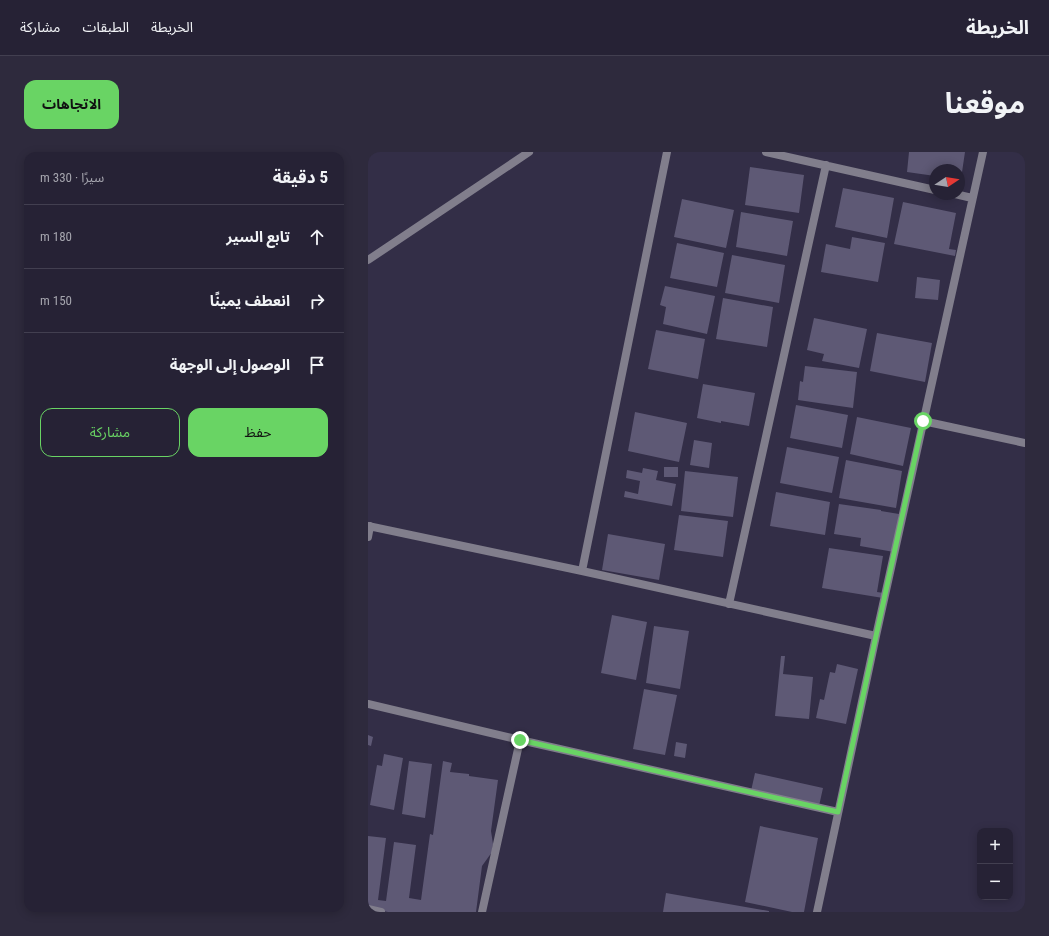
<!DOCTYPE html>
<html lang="ar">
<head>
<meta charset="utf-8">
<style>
  body { margin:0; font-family:"Roboto Condensed","Noto Sans Arabic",sans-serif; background:#2e2a3d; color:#f1f3f6; direction:rtl }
  .controls { position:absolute; right:12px; bottom:12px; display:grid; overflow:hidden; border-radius:8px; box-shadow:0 2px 10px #0003 }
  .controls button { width:36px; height:36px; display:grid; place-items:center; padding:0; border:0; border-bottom:1px solid #423f50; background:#262235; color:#f1f3f6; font:20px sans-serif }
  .compass { position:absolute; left:561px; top:12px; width:36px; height:36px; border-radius:50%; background:#262235; box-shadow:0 2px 10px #0003; rotate:78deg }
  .stop { position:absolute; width:12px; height:12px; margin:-9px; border:3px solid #69d464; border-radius:50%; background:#fff }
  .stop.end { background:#69d464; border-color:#fff; box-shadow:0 1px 4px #0008 }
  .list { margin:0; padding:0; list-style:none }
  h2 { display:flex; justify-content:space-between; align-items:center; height:52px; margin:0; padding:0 16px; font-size:17px }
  h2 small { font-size:13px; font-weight:400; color:#a4a4ad }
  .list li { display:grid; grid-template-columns:26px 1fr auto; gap:12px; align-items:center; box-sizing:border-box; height:64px; padding:0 16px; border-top:1px solid #423f50 }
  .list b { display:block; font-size:15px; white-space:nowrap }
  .list em { font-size:13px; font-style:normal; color:#a4a4ad }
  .actions { display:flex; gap:8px; padding:12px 16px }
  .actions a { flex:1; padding:9px 0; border:1px solid #69d464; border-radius:12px; text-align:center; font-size:14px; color:#69d464 }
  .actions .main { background:#69d464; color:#111 }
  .icon { flex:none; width:22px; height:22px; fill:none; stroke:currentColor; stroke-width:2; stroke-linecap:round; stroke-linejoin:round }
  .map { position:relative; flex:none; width:657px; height:760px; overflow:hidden; direction:ltr; border-radius:12px }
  header { display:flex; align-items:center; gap:24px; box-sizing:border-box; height:56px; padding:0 20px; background:#262235; border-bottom:1px solid #423f50 }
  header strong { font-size:19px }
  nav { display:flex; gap:22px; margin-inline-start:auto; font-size:14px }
  .intro { display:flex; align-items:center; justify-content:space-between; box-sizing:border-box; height:96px; padding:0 24px }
  h1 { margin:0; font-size:28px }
  .button { padding:10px 18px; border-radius:12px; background:#69d464; color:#111; font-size:14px; font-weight:700 }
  main { display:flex; gap:24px; padding:0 24px }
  aside { flex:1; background:#262235; border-radius:12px; box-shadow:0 2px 10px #0003 }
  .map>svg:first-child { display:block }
  .building { fill:#5e5975 }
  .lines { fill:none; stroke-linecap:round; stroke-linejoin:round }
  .street { stroke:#817e8c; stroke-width:8 }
  .route { stroke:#69d464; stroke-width:5 }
</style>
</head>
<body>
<header>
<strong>الخريطة</strong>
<nav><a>الخريطة</a><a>الطبقات</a><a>مشاركة</a></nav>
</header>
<div class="intro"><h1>موقعنا</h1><a class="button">الاتجاهات</a></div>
<main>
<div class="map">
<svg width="657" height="760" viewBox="0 0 657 760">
  <rect width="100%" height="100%" fill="#332e47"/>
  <path class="building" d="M541,0H597L593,27H591V18H567V24L539,20Z
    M382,15L436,23L431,61L377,53Z
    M475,36L526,46L519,86L467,75Z
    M314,47L366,58L358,96L306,85Z
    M535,50L588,61L581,97L588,98L587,104L526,92Z
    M373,60L425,69L419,104L368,95Z
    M484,85L517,91L510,130L453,120L458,92L482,97Z
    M309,91L356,101L349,135L302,126Z
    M364,103L417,113L411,151L357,141Z
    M549,125L572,128L570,148L547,146Z
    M297,134L347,144L339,182L295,172L298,155L292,153Z
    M355,146L405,155L399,195L348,187Z
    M446,166L499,177L491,216L454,209L456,202L439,198Z
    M288,178L337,187L330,227L280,217Z
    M509,181L564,191L557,230L502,219Z
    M437,214L489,220L485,256L430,248L432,229L435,230Z
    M335,232L387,241L381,274L353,269V271L329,266Z
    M428,253L480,263L474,296L422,286Z
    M267,260L319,271L311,310L260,299Z
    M489,265L543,276L535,314L482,302Z
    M326,288L344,291L341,316L322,313Z
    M419,295L471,305L464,341L412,331Z
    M478,308L534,319L528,356L471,346Z
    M296,315H310V325H296Z
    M275,316L290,319L288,328L308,332L304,354L256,345L257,339L270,342L272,329L258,326L259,318L274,321Z
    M317,319L370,325L365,365L313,359Z
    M408,340L462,350L457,383L402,374Z
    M471,352L513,358V359L531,362L526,400L492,394L493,386L466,382Z
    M311,363L360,369L355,405L306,398Z
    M240,382L297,392L291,428L234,418Z
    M461,396L515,404L509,440L516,441L515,446L454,436Z
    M244,463L279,470L268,528L233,521Z
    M286,474L321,479L312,537L278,531Z
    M413,504H417L415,522L445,525L441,567L407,564Z
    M469,512L490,517L478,572L448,566L452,547L456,548L462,520L467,521Z
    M276,537L309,543L297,603L265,597Z
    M0,583L5,585L3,594L0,593Z
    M308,590L319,592L317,606L306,604Z
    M16,602L35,606L26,658L2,653L9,613L14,614Z
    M41,609L64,612L57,666L34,662Z
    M75,609L84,611L82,620L101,622V624L130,628L123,679L125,692L124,700L114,714L108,760H20L0,756V684L18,686L10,748L18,749L26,690L48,693L41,746L53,748L62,682L65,683Z
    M387,621L455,636L451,654L383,639Z
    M392,674L450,686L436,760H424L377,750Z
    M298,741L401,759V760H295Z"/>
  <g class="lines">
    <path class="street" d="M299,0L214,419L508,484L449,760
      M398,0L567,38
      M587,42L604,46
      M0,108L161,0
      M555,269L657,291
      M0,374L214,419
      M0,385L2,374
      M361,452L458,13
      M508,484L615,0
      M0,552L152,588L470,660
      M0,757L13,760
      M114,760L152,588"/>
  </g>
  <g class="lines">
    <path class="route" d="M152,588L470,660L508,484L555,269"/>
  </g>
</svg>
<div class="controls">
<button>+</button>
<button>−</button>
</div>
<svg class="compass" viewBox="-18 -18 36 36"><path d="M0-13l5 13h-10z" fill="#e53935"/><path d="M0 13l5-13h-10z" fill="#a4a4ad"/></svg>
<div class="stop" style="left:555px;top:269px"></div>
<div class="stop end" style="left:152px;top:588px"></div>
</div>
<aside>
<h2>5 دقيقة<small>سيرًا · 330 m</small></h2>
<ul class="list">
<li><svg class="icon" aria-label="ahead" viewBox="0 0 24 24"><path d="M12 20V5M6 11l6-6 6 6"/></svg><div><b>تابع السير</b></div><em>180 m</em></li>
<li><svg class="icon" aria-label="right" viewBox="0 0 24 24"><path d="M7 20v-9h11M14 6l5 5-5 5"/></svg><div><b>انعطف يمينًا</b></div><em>150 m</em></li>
<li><svg class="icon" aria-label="arrive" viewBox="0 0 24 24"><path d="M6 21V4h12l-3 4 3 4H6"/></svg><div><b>الوصول إلى الوجهة</b></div></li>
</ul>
<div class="actions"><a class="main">حفظ</a><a>مشاركة</a></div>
</aside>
</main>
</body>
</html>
